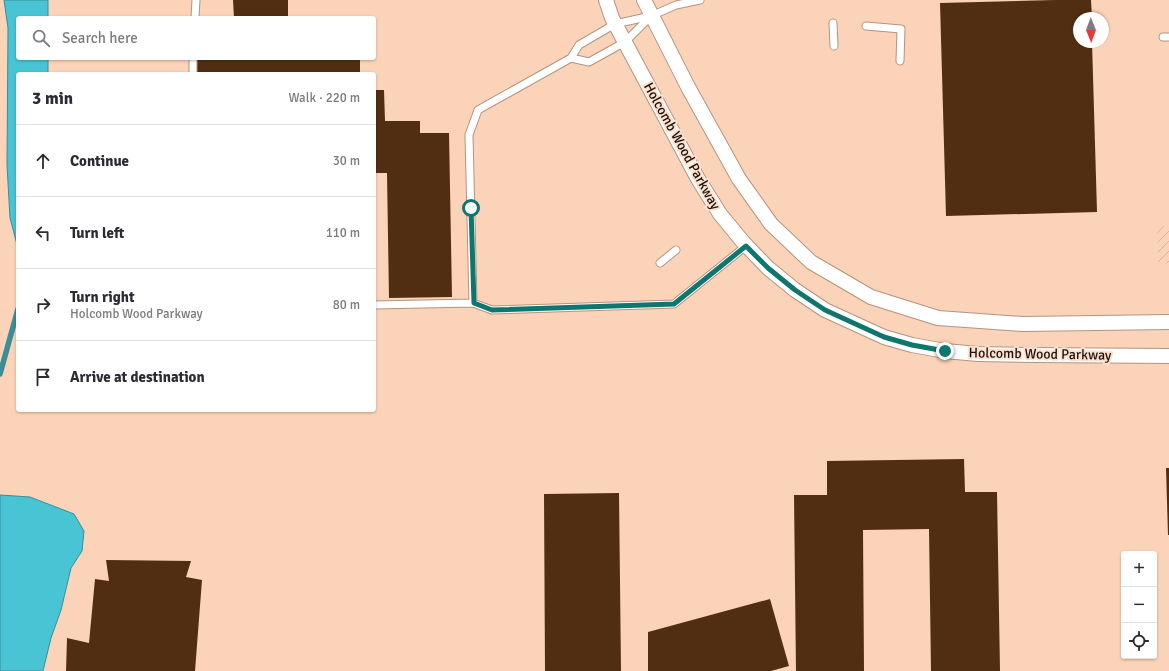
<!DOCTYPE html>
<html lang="en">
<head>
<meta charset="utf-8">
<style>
  body { margin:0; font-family:Signika,sans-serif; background:#f2f2f3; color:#2b2b33 }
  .controls { position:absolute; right:12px; bottom:12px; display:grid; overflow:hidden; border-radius:4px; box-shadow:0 1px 3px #0004 }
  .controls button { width:36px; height:36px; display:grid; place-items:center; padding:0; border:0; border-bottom:1px solid #e1e1e2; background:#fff; color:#2b2b33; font:20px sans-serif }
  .compass { position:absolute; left:1073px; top:12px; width:36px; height:36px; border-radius:50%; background:#fff; box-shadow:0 1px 3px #0004; rotate:179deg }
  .stop { position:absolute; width:12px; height:12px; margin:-9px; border:3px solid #0f766e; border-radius:50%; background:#fff }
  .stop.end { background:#0f766e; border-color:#fff; box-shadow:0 1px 4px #0008 }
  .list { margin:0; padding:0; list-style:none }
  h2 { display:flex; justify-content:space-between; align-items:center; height:52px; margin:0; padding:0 16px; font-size:17px }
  h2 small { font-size:13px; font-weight:400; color:#7c7c81 }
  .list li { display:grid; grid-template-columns:26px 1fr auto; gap:12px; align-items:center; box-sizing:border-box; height:72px; padding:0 16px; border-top:1px solid #e1e1e2 }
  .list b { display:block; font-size:15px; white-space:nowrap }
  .list p { margin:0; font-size:13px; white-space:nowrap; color:#7c7c81 }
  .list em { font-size:13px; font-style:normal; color:#7c7c81 }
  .icon { flex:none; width:22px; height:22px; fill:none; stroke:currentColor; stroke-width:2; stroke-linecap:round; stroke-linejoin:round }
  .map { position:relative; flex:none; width:1169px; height:671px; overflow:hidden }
  .search { position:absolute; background:#fff; box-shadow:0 1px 3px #0004; left:16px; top:16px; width:360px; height:44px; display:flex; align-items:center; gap:10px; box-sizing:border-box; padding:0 14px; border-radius:4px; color:#7c7c81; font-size:15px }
  .panel { position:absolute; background:#fff; box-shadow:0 1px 3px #0004; left:16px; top:72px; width:360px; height:340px; border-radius:4px }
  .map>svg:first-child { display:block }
  .built { fill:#fbd3b8; fill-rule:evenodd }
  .industrial { fill:url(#industrial-furrows) }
  .water { fill:#48c4d5; stroke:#3b8e98 }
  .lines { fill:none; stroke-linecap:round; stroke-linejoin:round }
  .stream { stroke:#3b8e98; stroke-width:5.5 }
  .building { fill:#512e12 }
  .service-casing { stroke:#b4947f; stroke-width:9 }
  .minor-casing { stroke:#b4947f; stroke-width:16 }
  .service { stroke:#fff; stroke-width:7 }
  .minor { stroke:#fff; stroke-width:14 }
  .route { stroke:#0f766e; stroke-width:5 }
  .labels { text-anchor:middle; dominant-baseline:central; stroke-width:4; stroke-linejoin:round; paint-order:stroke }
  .street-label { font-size:14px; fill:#1d110a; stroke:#fce1cf }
</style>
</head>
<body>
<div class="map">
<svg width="1169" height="671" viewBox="0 0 1169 671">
  <defs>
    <pattern id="industrial-furrows" width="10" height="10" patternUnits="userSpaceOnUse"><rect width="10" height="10" fill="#fbd3b8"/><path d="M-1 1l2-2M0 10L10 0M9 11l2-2" fill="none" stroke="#d7b49d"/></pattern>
  </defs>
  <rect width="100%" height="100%" fill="#fce1cf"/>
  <path class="built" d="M0,0H1169V671H0ZM18,18H374V58H18ZM1079,18H1103V42H1079ZM18,74H374V410H18ZM1124,554H1154V656H1124Z"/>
  <path class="industrial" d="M1169,226V263L1158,264L1157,227Z"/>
  <path class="water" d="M4,0H48V18H18V58H48V74H18V248L10,218L7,165L8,28Z
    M0,495L30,497L74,514L84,531L82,551L71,568L61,610L51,638L43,671H0Z"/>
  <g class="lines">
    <path class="stream" d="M0,374L18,309"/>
  </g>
  <path class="building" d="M233,0H288V18H234Z
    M1054,0H1091L1092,18H1079V42H1092L1097,212L946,216L940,3Z
    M197,58H360V74H197Z
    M374,90H384L385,121H420V133H449L452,297L389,298L387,173H374Z
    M374,227H375L376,297H374Z
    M964,459L965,492H997L1000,671H931L929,529L863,530L864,671H796L794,495H827V461Z
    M1166,468H1169V535H1168Z
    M619,493L621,671H545L544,494Z
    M106,560L191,561L186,577L202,580L195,671H66L67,638L89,643L95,579L109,581Z
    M770,599L789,666L771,671H648V632Z"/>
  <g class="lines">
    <g class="service-casing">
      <path id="service" d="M700,0L676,5L651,16L615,24L579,45L571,58L478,110L469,135L473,303L492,310L674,304L746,246
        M195,18L196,0
        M833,23L834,46
        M866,26L901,29L900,61
        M1163,37H1169
        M193,58V74
        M571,58L589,62L625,42L651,16
        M660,263L676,250
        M374,305L473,303"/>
    </g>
    <g class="minor-casing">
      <path id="minor" d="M606,0L612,18L698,179L720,214L743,242L768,268L795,290L825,310L884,337L912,345L945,351L978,354L1034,355L1169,356
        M644,0L688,87L739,179L771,224L811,262L871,297L938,318L1023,324L1169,322"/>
    </g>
    <use href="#service" class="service"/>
    <use href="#minor" class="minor"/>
  </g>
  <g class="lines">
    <path class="route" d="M471,208L474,303L492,310L674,304L746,246L768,268L795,290L825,310L884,337L912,345L945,351"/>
  </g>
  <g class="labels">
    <g class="street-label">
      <text transform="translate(682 146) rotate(61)">Holcomb Wood Parkway</text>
      <text transform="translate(1040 354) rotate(1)">Holcomb Wood Parkway</text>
    </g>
  </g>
</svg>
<div class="controls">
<button>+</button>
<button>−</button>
<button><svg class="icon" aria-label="locate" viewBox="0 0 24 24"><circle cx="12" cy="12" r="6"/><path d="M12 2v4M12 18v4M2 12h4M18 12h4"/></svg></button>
</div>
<svg class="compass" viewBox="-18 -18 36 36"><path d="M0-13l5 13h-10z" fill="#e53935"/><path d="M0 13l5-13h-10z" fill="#7c7c81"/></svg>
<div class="stop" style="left:471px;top:208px"></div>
<div class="stop end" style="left:945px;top:351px"></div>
<div class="search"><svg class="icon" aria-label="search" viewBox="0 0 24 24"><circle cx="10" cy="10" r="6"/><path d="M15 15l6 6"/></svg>Search here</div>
<section class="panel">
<h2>3 min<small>Walk · 220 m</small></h2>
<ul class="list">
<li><svg class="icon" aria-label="ahead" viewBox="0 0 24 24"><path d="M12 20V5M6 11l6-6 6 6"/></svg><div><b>Continue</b></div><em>30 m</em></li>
<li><svg class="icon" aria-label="left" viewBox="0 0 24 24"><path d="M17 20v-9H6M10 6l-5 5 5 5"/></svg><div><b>Turn left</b></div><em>110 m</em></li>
<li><svg class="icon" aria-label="right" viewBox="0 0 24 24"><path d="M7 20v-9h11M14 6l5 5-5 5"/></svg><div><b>Turn right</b><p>Holcomb Wood Parkway</p></div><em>80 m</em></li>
<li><svg class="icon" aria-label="arrive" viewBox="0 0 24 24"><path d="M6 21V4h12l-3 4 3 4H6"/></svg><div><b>Arrive at destination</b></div></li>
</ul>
</section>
</div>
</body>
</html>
